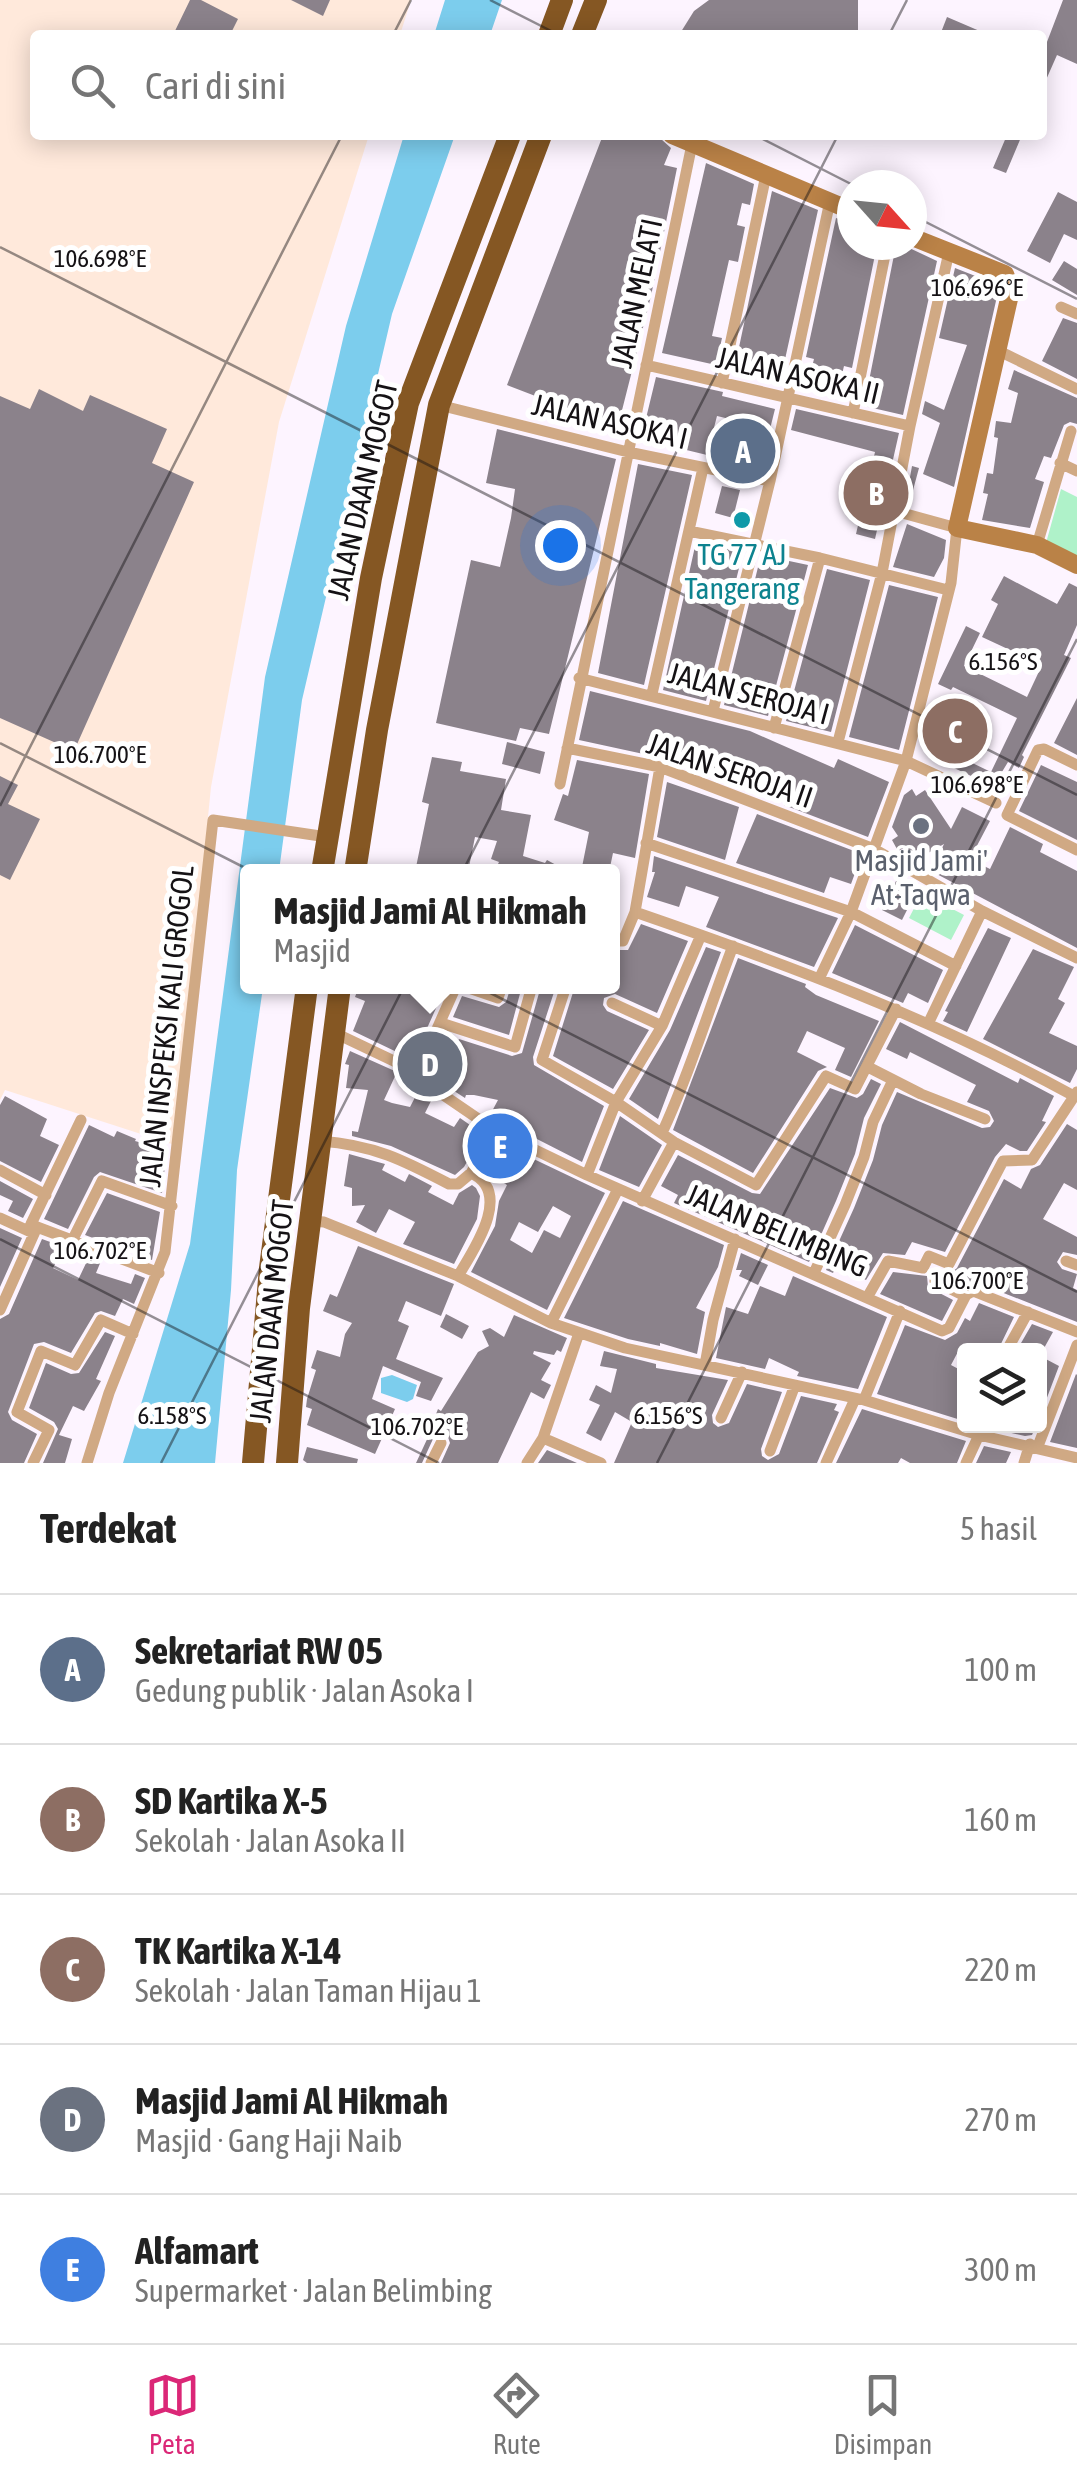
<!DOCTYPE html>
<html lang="id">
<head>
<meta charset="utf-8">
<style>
  body { margin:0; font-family:"Asap Condensed",sans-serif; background:#f2f2f2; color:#222 }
  .controls { position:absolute; right:30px; bottom:30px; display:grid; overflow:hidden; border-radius:10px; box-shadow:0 5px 25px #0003 }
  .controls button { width:90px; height:90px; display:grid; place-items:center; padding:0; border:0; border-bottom:2px solid #e0e0e0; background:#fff; color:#222; font:50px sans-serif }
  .compass { position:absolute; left:837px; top:170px; width:90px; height:90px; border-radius:50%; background:#fff; box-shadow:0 5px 25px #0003; rotate:117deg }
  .you { position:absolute; left:560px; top:545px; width:35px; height:35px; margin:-25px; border:8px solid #fff; border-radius:50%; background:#1a73e8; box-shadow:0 0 0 15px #1a73e833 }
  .badge { display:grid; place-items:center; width:65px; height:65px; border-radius:50%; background:#db2777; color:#fff; font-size:32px; font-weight:700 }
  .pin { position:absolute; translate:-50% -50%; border:5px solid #fff; box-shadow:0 2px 10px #0006 }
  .popup { position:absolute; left:240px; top:864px; width:380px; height:130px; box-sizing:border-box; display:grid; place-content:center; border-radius:10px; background:#fff; filter:drop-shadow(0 2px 8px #0005); font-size:32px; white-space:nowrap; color:#767676 }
  .popup b { font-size:38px; color:#222 }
  .popup::after { content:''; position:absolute; left:50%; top:100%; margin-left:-20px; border:20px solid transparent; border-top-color:#fff }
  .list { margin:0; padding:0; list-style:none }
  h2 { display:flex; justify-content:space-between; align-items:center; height:130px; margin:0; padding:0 40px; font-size:42px }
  h2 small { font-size:32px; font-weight:400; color:#767676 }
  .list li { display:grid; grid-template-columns:65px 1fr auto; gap:30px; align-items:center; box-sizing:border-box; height:150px; padding:0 40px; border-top:2px solid #e0e0e0 }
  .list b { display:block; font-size:38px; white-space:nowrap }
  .list p { margin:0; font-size:32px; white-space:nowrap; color:#767676 }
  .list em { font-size:32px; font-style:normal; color:#767676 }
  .icon { flex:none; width:55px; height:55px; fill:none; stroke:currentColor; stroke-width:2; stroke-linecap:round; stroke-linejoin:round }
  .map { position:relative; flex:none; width:1077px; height:1463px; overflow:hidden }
  .search { position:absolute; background:#fff; box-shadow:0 5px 25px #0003; left:30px; right:30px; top:30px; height:110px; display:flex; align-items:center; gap:25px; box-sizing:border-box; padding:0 35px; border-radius:10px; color:#767676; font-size:38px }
  .sheet { height:880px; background:#fff }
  nav { display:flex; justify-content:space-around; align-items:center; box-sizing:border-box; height:140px; border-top:2px solid #e0e0e0; background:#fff; font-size:28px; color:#767676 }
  nav a { display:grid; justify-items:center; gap:5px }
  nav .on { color:#db2777 }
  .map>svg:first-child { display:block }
  .industrial { fill:#ffe9db }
  .green { fill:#aff2c9 }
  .water { fill:#7ccded }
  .building { fill:#8b828b; fill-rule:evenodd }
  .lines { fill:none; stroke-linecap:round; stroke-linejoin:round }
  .street-tunnel { stroke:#dad2dc; stroke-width:11; stroke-dasharray:11 5.5; stroke-linecap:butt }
  .street { stroke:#d0a984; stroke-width:11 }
  .secondary { stroke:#ba8247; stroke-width:18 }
  .highway { stroke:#855723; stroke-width:22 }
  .ticks { fill:none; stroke:#151215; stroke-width:2.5; stroke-opacity:0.45 }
  .culture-dot { fill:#0f9aa8; stroke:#fff; stroke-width:4 }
  .worship-dot { fill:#6b7280; stroke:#fff; stroke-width:4 }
  .labels { text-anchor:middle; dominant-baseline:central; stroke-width:10; stroke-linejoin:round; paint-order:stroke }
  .street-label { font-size:30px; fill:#151215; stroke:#fff }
  .culture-label { font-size:30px; fill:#0d838f; stroke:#fff }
  .worship-label { font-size:30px; fill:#5b616d; stroke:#fff }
  .ticks-label { font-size:25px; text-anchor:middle; fill:#151215; stroke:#fff; stroke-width:10; stroke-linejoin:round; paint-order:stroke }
</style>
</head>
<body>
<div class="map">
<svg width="1077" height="1463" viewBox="0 0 1077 1463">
  <rect width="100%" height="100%" fill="#fdf4ff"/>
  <path class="industrial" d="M0,0H411L400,35H35V135H369L279,422L211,787L175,1145L5,1090L0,1100Z"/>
  <path class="green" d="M1061,489L1077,497V558L1046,543Z
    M922,893L964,915L951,940L909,918Z"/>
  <path class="water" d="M445,0H502L490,35H434Z
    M404,135H455L392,314L302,700L279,871L248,872V986L263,987L237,1170L231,1290L215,1463H123L190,1244L265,677L346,326Z
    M392,1375L417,1385L413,1399L407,1402L381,1393V1378Z"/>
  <path class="building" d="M190,0H201L238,19L230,35H173Z
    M291,0H330L323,16Z
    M709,0H858V35H679L694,11Z
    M1063,0H1077V64L1057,55L1042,89V55Z
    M947,17L989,35H940Z
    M603,135H650L661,139L671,148L664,165L677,168L651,296L617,430L575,420L577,412L507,385Z
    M1007,135H1022L1006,173L993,168Z
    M706,163L754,184L750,205L742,203L737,225L745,227L738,262L729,260L712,336L722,338L716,365L662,353Z
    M772,191L818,210L780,382L734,371Z
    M1058,192L1077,202V240L1064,234L1050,263L1027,251Z
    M836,218L852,223V245H877L852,368L844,366L839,387L809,379L814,359L806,357Z
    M903,245L937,261L903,415L864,406L896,245Z
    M1064,261L1077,269V295L1052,280Z
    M955,268L983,279L980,287L998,292L954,487L923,474L940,423L922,414L925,401L944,410L967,345L939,338Z
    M1063,318L1077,323V379L1042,361Z
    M1014,370L1077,398V424L1070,422L1064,425L1051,458L1044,456L1035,479L1044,482L1030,528L982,520L988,494L983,493L987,473L993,474L998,438L994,437L996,421L1011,423L1018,393L1008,389Z
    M656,377L723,392L722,396L775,409L770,429L763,427L752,465L727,458L738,421L717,416L707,455L641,439Z
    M39,389L83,411L90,395L167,429L152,463L194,482L74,751L0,718V396L30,409Z
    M796,409L899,433L875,539L856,534L875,452L791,430Z
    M497,429L616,459L549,734L520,728L516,741L436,723L471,560L500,567L511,518L515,489L486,483Z
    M638,464L692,475L644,685L598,673Z
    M912,466L919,468L909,505H905Z
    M722,486L740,490L733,518L715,513Z
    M907,524L946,540L944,558L934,577L893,567Z
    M696,542L743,552L706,701L663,690Z
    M761,555L808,565L768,716L724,705Z
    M827,569L870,580L831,732L786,721Z
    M1004,576L1057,604L1069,583L1077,587V625L1064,655L1071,658L1022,755L1024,757L1019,768L1008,762L991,790L984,787L986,783L937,760L940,738L933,734L945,712L977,729L962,758L991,772L1017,718L953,687L951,690L938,684L966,626L980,633L964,666L1027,697L1042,665L982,637L998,604L991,600Z
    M889,585L938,597L899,750L849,737Z
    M590,691L750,731L834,768L838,759L889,782L868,837L784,805L786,800L713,773L662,758L579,740Z
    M1077,698V755L1054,743Z
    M507,742L545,752L540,774L502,764Z
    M432,757L462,762L460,771L506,779L501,810L531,815L523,856L545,863L547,860L569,872H494L499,862L491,859L497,841L475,837L468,872H415L429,804L422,802Z
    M577,760L649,774L635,858L613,853L609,872H581L589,832L554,820L563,794L568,796Z
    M1041,765L1077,782V840L1019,811Z
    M0,776L18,785L8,804L40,819L10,880L0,875Z
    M667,782L739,807L725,860L657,837Z
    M912,789L916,796L925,790L951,829L962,807L990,821L970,859L990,869L1010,827L1043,844L1040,852L1077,871V948L931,871L944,844L914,861L906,847L898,851L892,840L898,836L892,827L904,795Z
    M757,814L862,854L851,884L830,877L824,893L736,863Z
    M654,856L838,918L814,967L706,927L719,897L686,886L679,907L647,897L655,872H652Z
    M897,879L918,888L902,920L882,910Z
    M641,924L688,941L657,1013L615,994L604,998L603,1005L607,1011L649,1030L613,1089L553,1056L575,986H612V950H628Z
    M855,925L943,970L928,1003L908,993L903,1003L832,973Z
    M988,928L1011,938L967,1032L943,1021L948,1012L945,1011Z
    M706,947L721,952L658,1119L629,1099L670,1030Z
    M1033,949L1074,967L1058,999L1065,1003L1049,1033L1077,1046V1069L1070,1083L983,1039Z
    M738,958L806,984L805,987L816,995L879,1021L851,1077L835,1070L845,1048L807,1031L797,1052L827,1067L818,1071L753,1173L673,1130Z
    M359,986H446L424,1035L426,1044L443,1059L435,1081L427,1088L432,1099L425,1113L454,1127L460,1118L483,1134L464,1167L455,1175L391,1146L352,1136V1131L358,1132L368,1090L346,1088L349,1065L345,1064L350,1051L397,1072L384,1100L392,1103L410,1107L424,1080L406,1067L403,1055L353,1031L365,1001L355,997Z
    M511,986H522L509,1035L453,1017L462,996L499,1007L506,1002Z
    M541,986H556L533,1057L534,1065L604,1106L582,1162L490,1115L498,1100L474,1095H466L465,1098L451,1089L463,1058L456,1045L459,1039L512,1056L522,1053Z
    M900,1022L1018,1083L1020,1078L1054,1096L1042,1121L1046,1122L1027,1151H1020L1006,1144L995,1157L945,1252L912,1242L905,1255L883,1253L866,1280L837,1265L833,1273L826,1270L854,1208L873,1160L882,1125L897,1092L982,1128L990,1127L994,1121L989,1111L967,1102L976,1085L910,1052L907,1059L886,1049Z
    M871,1079L881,1084L864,1118L855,1154L836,1201L809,1262L674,1203L678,1195L661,1186L678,1155L752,1193L760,1194L830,1088L857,1098L863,1094Z
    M5,1096L47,1119L40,1136L59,1145L41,1182L0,1161V1105Z
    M620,1116L662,1145L639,1187L599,1170Z
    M1067,1124L1077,1130V1190L1064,1183L1043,1219L1077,1237V1255L1063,1252L1057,1262L1062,1269L1077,1274L1073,1288L1077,1290V1322L976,1282L964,1285L941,1274L951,1273L957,1268L1004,1179L1021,1189L1031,1169L1040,1165Z
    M89,1125L114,1137L117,1131L136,1139L135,1141L160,1148L158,1154L166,1156L162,1193L100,1172L94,1177L68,1229L44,1219Z
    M500,1143L605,1193L547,1310L471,1272L495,1226L499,1201L507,1185L483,1170ZM553,1206L571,1216L560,1238L544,1230L532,1253L510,1240L519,1222L538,1232Z
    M349,1154L385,1164L382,1170L405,1182L409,1174L413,1176L432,1186L428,1192L453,1205L459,1193L472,1185L476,1188L480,1196L477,1219L454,1264L403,1244L415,1222L389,1209L376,1233L356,1222L365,1205L352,1206V1188L344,1186Z
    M0,1181L33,1199L23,1218L8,1211L13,1201L0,1195Z
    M107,1193L160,1212L152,1260L85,1235Z
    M623,1201L724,1245L718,1267L696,1308L705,1312L697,1354L660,1343V1346L628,1339L564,1318Z
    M0,1228L22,1238L0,1287Z
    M42,1239L64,1247L53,1268L78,1280L89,1257L101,1261L96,1273L131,1284L135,1274L145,1278L134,1304L123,1299L115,1316L101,1311L95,1313L71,1353L44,1342L34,1344L8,1412L12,1420L37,1434L24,1463H0V1319L9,1314Z
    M358,1246L454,1284L441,1316L406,1301L398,1321L409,1326L396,1359L443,1378L431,1401L416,1396L421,1382L383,1366L372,1399L395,1409L375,1454L307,1425L312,1409L306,1407L307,1399L316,1370L311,1368L317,1350L340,1357L345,1334L352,1323L323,1311L330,1294L337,1297Z
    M741,1253L768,1265L758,1285L739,1276L742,1270H736Z
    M893,1272L927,1276L928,1287L953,1300L942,1321L880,1294Z
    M793,1276L887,1317L858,1389L797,1376L799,1372L769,1358L765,1369L716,1358L726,1307L748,1314L760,1286L785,1296Z
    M979,1303L1014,1317L998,1350H971L961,1346L951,1365L964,1372V1421L877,1394L905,1325L945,1340L957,1333L965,1318L970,1321Z
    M446,1314L469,1326L462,1339L440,1327Z
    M514,1315L567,1338L561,1352L557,1350L554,1355L534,1351L533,1354L551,1363L541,1380L551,1385L544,1399L531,1392L498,1463H441L450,1443L448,1437L441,1434L433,1439L422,1463H416L436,1420L434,1419L438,1409L441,1411L478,1352L489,1346L482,1331L490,1328L504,1337Z
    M1032,1324L1053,1332L1043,1350H1017Z
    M105,1332L115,1336L96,1379L101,1381L84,1411L73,1406L59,1435L72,1439L65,1463H43L58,1429L54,1422L29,1408L46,1363L71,1374L79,1373Z
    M604,1351L656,1364V1368L728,1380L712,1415L713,1423L718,1427L729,1423L747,1384L782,1392L761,1449L762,1456L768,1460L779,1454L801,1396L837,1404L834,1410L839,1412L817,1463H614L632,1422L615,1412L601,1441L586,1433L600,1405L589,1400L596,1385L611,1393L617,1369L600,1366Z
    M1040,1356L1059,1366L1040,1416Z
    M1076,1374L1077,1375V1448L1050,1442Z
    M862,1409L966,1441L957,1463H910L901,1458L898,1463H836Z
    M980,1426L1025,1428L1027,1426L1035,1428L1032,1435L1025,1436Z
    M984,1446L1011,1452L1006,1463H976Z
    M307,1447L358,1459L357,1463H307L303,1460Z
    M547,1450L577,1463H538Z"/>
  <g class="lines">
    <path class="street-tunnel" d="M398,1063L436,1090"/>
    <path class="street" d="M1061,307L1077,314
      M999,351L1077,389
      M646,365L910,426L882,573L838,742
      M722,383L766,175
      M439,405L628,452L770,481
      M853,413L887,245
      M910,426L949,252
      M1060,463L1077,471
      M689,531L820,558L948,590
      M1037,545L1071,431
      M579,678L906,761L996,803
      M652,694L703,468
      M713,711L770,481L830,201
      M774,728L820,558
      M567,748L660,767L874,849L982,911L1077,958
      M1077,765L1044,749L1038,750L1007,815L1077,850
      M560,784L692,144
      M646,843L851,912L956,966
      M635,912C786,964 934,1019 1074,1096
      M701,935L662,1026L616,1102L674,1142L756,1185L826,1076L855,1089L896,1009
      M612,941H623L635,912L660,767
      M820,977L851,912L906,761L951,583L957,528L906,514
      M463,986L498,998L502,986
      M566,986L542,1060L616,1102L587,1175
      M612,1003L662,1026
      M441,1023L515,1047L532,986
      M928,1024L982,911
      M335,1033L398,1063
      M868,1067L921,1094L985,1119
      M436,1090L496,1131L587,1175L942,1331L949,1328L966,1295L973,1291L1077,1332
      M440,1093L454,1056L433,1038L456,986
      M662,1133C690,1073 709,1008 733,946
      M320,1141C374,1145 403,1160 449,1184H458L471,1173L496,1131
      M0,1170L46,1195
      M642,1201L674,1142
      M0,1218L33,1233
      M310,1221L324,1222L458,1276L551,1323L625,1348L864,1400L979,1435L1077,1458
      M37,1227L159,1273
      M72,1241L102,1181L172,1206
      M1066,1261L1077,1265
      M814,1273L845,1205L864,1157L873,1122L893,1080
      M458,1276C473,1251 514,1192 471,1173
      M935,1281L965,1296
      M868,1296L888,1261L923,1268L929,1256L949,1264L1003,1161L1032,1160L1077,1092
      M0,1310L37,1227L31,1224L81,1120
      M551,1323L618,1189
      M1007,1350L1028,1312
      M705,1365L713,1320L735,1239
      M864,1400L900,1311
      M721,1418L742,1372
      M543,1438L579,1333
      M1038,1446L1077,1345
      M770,1451L795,1385
      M33,1463L49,1430L17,1412L41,1351L75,1365L101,1320L133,1334
      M87,1463L109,1393L165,1252L213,820L327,837
      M431,1463L441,1443
      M527,1463L543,1438L601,1463
      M826,1463L855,1399
      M966,1463L979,1435
      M1024,1463L1030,1444"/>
    <path class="secondary" d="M672,135L852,211
      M912,237L1005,274L1011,290L957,528L1037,545L1077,565"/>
    <path class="highway" d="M549,35L562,0
      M582,35L596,0
      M322,872L371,578L408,403L510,135
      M355,872L377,730L439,405L541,135
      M253,1463L270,1268L307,986
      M287,1463L299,1308L340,986"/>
  </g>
  <path class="ticks" d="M490,0L559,35M393,35L411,0M889,35L907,0M755,135L853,185M912,215L1077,299M0,247L1077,795M0,743L1077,1292M0,806L342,135M0,1239L439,1463M161,1463L838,135M657,1463L1077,639"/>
  <circle class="culture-dot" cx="742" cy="520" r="10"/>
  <circle class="worship-dot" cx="921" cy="826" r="10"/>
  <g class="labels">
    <g class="street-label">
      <text transform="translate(636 293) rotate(-78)">JALAN MELATI</text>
      <text transform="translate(798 375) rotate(13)">JALAN ASOKA II</text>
      <text transform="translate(610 421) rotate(13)">JALAN ASOKA I</text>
      <text transform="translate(362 490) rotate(-77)">JALAN DAAN MOGOT</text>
      <text transform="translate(749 693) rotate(15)">JALAN SEROJA I</text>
      <text transform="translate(730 770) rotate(19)">JALAN SEROJA II</text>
      <text transform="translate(166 1026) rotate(-84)">JALAN INSPEKSI KALI GROGOL</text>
      <text transform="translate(777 1230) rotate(23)">JALAN BELIMBING</text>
      <text transform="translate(271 1311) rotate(-84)">JALAN DAAN MOGOT</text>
    </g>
    <g class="culture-label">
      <text x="742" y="554">TG 77 AJ<tspan x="742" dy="34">Tangerang</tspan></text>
    </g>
    <g class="worship-label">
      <text x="921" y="860">Masjid Jami'<tspan x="921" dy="34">At-Taqwa</tspan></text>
    </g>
  </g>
  <g class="ticks-label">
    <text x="100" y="267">106.698°E</text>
    <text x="977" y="296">106.696°E</text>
    <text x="1003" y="670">6.156°S</text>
    <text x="100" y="763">106.700°E</text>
    <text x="977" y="793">106.698°E</text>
    <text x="100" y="1259">106.702°E</text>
    <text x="977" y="1289">106.700°E</text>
    <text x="172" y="1424">6.158°S</text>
    <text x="668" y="1424">6.156°S</text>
    <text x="417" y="1435">106.702°E</text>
  </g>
</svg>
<div class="controls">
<button><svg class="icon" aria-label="layers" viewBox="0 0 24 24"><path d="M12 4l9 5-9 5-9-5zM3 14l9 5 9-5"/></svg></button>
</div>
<svg class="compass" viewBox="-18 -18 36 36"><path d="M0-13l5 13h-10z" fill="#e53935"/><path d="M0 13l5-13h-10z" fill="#767676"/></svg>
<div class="you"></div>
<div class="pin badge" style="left:743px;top:451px;background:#5c6f8a">A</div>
<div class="pin badge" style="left:876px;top:493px;background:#8d6e63">B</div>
<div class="pin badge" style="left:955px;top:731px;background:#8d6e63">C</div>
<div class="pin badge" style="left:430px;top:1064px;background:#6b7280">D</div>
<div class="popup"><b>Masjid Jami Al Hikmah</b>Masjid</div>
<div class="pin badge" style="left:500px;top:1146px;background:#3f7fe0">E</div>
<div class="search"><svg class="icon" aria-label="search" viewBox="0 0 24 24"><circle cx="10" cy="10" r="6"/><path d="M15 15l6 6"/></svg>Cari di sini</div>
</div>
<section class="sheet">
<h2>Terdekat<small>5 hasil</small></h2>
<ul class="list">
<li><span class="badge" style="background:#5c6f8a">A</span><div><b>Sekretariat RW 05</b><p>Gedung publik · Jalan Asoka I</p></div><em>100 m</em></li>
<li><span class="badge" style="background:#8d6e63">B</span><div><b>SD Kartika X-5</b><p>Sekolah · Jalan Asoka II</p></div><em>160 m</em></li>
<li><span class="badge" style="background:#8d6e63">C</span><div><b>TK Kartika X-14</b><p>Sekolah · Jalan Taman Hijau 1</p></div><em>220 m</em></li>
<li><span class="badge" style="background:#6b7280">D</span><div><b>Masjid Jami Al Hikmah</b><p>Masjid · Gang Haji Naib</p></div><em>270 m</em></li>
<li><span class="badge" style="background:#3f7fe0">E</span><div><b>Alfamart</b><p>Supermarket · Jalan Belimbing</p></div><em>300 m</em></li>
</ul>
</section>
<nav>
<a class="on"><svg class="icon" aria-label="map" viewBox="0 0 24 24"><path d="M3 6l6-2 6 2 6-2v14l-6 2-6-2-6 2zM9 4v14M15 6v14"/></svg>Peta</a>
<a><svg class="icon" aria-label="directions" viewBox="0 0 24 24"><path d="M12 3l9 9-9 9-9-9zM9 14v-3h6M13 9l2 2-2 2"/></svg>Rute</a>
<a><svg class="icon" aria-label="saved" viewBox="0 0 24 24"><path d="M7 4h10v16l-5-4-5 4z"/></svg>Disimpan</a>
</nav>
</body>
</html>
